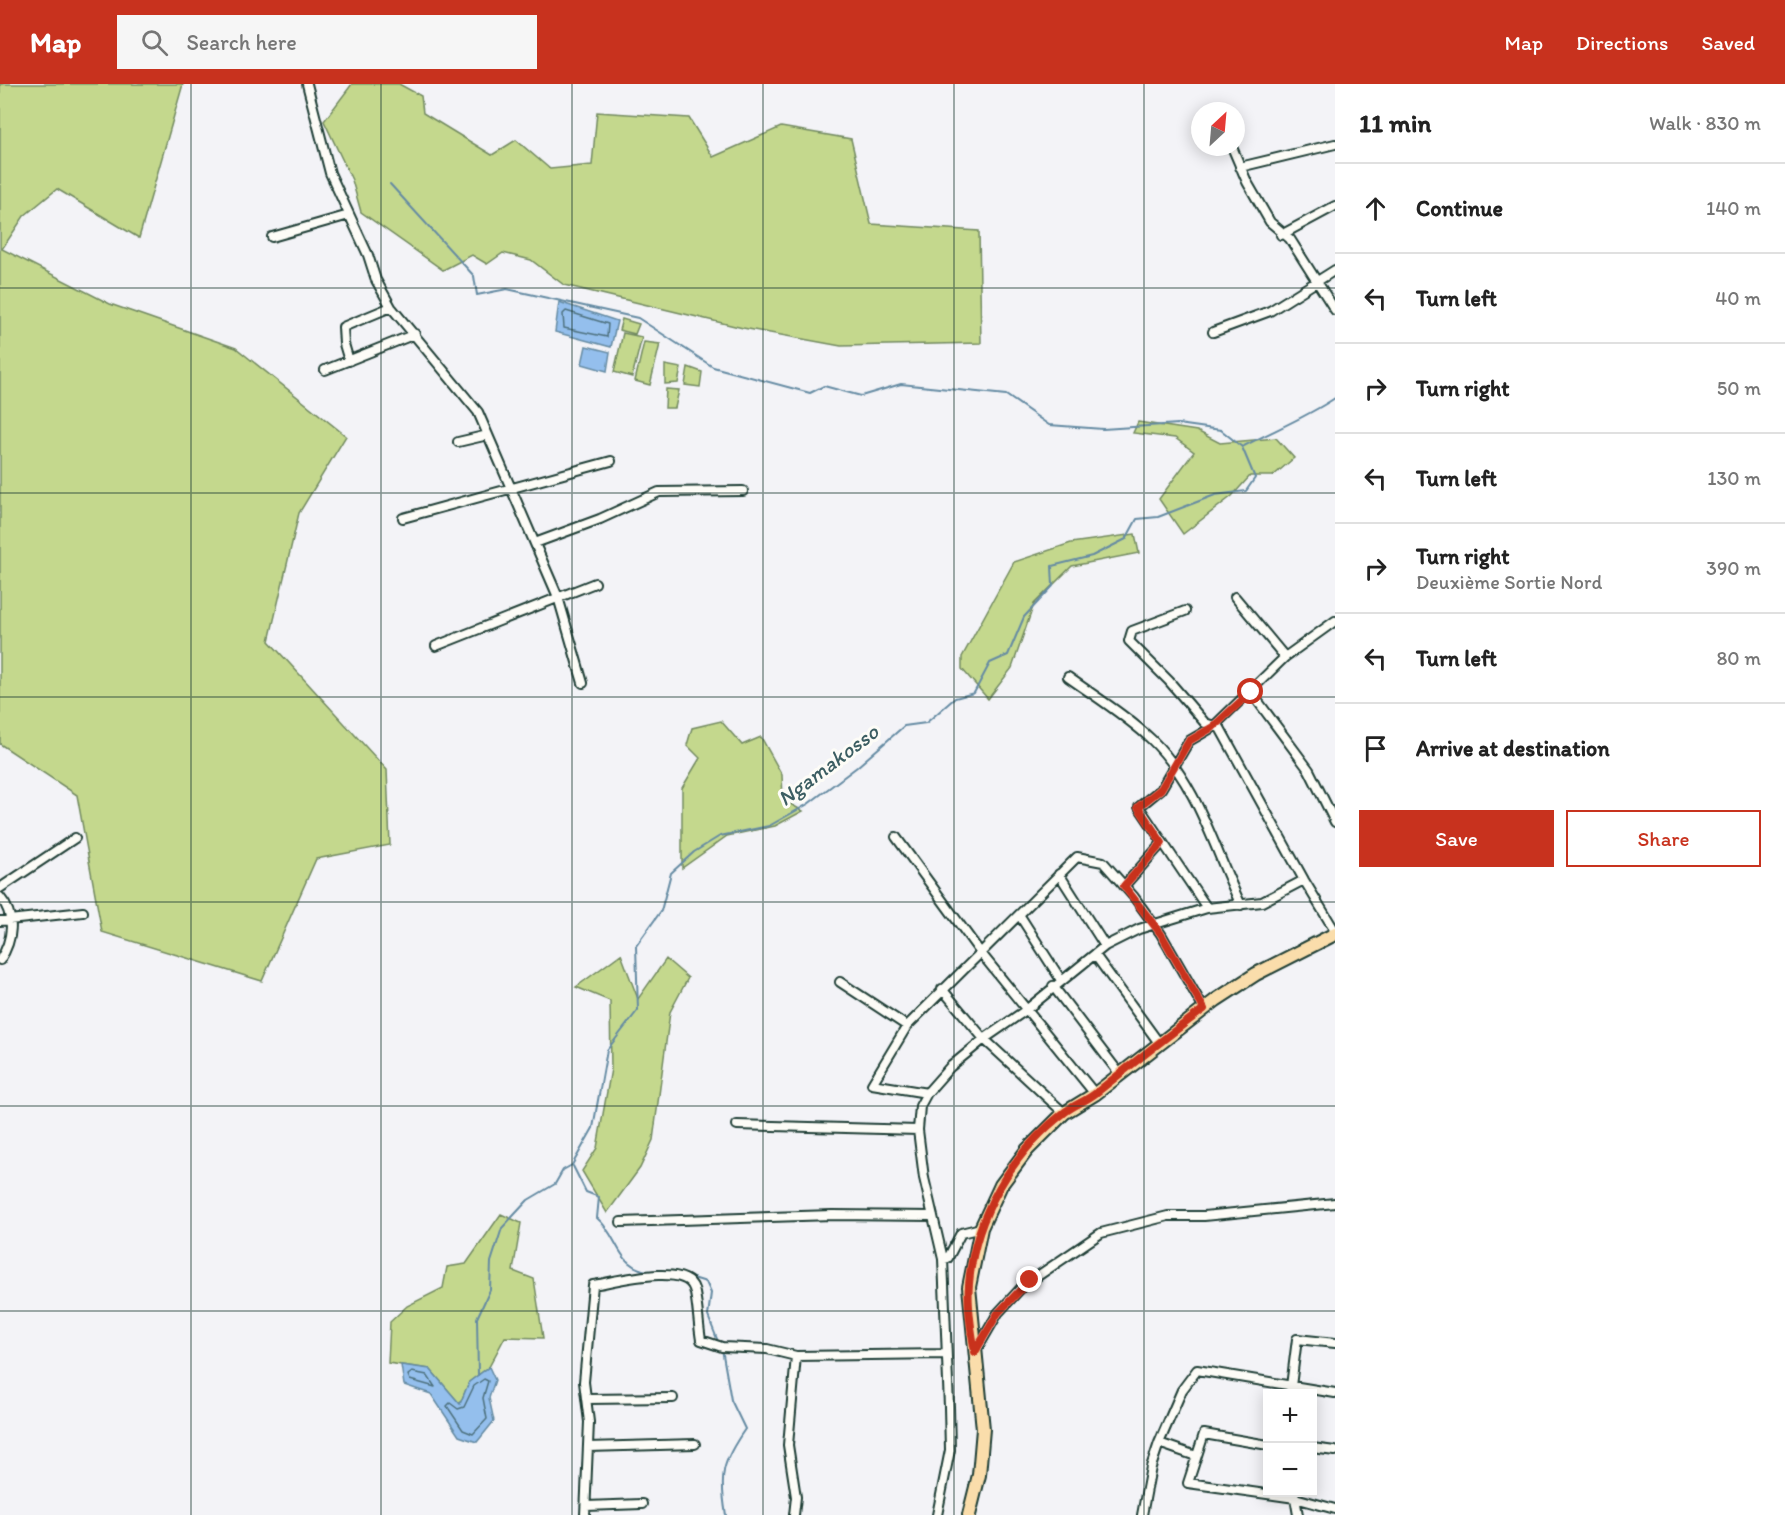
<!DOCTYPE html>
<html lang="en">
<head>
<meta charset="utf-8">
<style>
  body { margin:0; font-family:Itim,sans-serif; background:#f6f6f6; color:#222 }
  .controls { position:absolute; right:18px; bottom:18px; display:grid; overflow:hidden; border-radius:0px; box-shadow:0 3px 15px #0003 }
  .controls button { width:54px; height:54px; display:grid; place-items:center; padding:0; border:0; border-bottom:2px solid #e0e0e0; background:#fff; color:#222; font:30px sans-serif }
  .compass { position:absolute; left:1191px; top:18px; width:54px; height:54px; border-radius:50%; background:#fff; box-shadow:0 3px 15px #0003; rotate:26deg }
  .stop { position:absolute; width:18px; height:18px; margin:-14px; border:4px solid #c8321e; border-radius:50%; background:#fff }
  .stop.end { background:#c8321e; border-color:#fff; box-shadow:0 2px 6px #0008 }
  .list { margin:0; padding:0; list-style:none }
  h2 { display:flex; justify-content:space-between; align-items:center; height:78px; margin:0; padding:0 24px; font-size:26px }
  h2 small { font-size:20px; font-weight:400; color:#767676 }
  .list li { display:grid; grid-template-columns:39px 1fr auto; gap:18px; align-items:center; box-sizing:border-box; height:90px; padding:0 24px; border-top:2px solid #e0e0e0 }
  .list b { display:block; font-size:22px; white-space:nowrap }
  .list p { margin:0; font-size:20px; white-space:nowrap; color:#767676 }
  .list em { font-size:20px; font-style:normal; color:#767676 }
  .actions { display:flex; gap:12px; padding:18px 24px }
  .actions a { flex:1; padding:14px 0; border:2px solid #c8321e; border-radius:0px; text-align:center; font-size:21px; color:#c8321e }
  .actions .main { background:#c8321e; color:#fff }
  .icon { flex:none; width:33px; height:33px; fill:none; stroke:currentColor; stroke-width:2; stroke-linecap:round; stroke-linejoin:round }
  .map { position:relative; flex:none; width:1335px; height:1431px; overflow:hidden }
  header { display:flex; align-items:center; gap:36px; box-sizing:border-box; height:84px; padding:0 30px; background:#c8321e; color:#fff }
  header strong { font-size:28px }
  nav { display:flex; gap:33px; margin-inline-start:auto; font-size:21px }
  .search { width:420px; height:54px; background:#f6f6f6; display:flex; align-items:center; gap:15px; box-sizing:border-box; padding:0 21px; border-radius:0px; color:#767676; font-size:22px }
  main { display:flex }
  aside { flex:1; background:#fff }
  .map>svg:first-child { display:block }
  .green { fill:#c4d88d; stroke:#728a60; stroke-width:1.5 }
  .water { fill:#94bfed; stroke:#658ba3; stroke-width:1.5 }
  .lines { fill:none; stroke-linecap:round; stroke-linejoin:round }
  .shore { stroke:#4e717e; stroke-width:1.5 }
  .stream { stroke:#658ba3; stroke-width:2 }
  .street-casing { stroke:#1f3d34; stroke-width:12 }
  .primary-casing { stroke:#1f3d34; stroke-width:16 }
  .street { stroke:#fdfcf7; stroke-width:8 }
  .primary { stroke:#faddab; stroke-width:12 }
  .route { stroke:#c8321e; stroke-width:8 }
  .grid { fill:none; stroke:#1f3d34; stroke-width:1.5; stroke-opacity:0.55 }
  .labels { text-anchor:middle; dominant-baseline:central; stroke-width:6; stroke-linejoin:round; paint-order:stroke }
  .water-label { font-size:22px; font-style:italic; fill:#3c5e62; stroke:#fdfcf7 }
</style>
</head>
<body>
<header>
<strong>Map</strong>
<div class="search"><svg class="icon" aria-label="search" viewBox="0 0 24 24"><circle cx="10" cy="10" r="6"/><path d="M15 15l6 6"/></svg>Search here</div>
<nav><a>Map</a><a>Directions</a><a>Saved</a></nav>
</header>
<main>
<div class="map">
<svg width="1335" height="1431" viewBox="0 0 1335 1431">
  <rect width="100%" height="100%" fill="#f3f3f7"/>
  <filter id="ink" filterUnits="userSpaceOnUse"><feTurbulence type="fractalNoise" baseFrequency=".0167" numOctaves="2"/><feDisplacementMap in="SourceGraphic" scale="12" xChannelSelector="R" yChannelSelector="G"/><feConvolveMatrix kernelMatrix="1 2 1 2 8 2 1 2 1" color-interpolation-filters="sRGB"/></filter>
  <g filter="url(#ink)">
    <path class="green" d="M0,0H183L139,154L57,105L24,132L2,165L110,220L236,264L346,352L299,429L269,557L387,686L390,761L316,775L262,897L102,848L77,711L0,660Z
      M352,0H399L421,12L423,29L492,71L516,56L550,85L592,81L597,28L689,34L713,73L781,43L851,55L871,140L979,147L981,259L841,262L743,244L564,201L531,176L503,169L487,180L472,171L443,186L361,128L352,96L324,37Z
      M622,235L639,240L635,250L619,246Z
      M623,249L642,253L632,293L614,288Z
      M644,258L660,260L650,301L635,297Z
      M665,281L681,284L678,299L665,300Z
      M688,283L702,288L700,303L685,301Z
      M666,305L679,306L675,324H665Z
      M1138,338L1197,347L1220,359L1276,354L1294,374L1273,392H1250L1232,412L1183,450L1159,415L1194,368L1175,354L1133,349Z
      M1135,450L1139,469L1072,482L1034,520L1012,584L988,615L962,585V573L1014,478L1071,459Z
      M721,637L742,661L761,653L782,691L783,716L803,727L775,742L727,752L682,784V704L700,674L687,661L692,644Z
      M621,870L638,915L666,875L688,894L670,928L653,1056L640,1084L607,1129L582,1087L597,1064L611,985L610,917L576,903Z
      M501,1130L521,1139L513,1187L534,1195L543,1254L505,1253L489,1283L469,1298L460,1320L430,1285L388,1279L390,1238L407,1222L443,1204L447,1183L466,1180Z"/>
    <path class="water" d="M559,218L617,237L611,263L555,248Z
      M586,262L610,268L607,287L582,280Z
      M401,1281L430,1285L460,1320L469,1298L489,1283L495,1296L489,1314L494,1337L477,1358L459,1352L431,1310L404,1301Z"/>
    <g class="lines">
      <path class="shore" d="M566,227L608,240L607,253L564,244L563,230Z
        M412,1288L427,1291L435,1303L410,1296L408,1291Z
        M484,1295L488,1297L483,1314L487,1335L473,1350L463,1346L447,1322L450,1319L458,1325L464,1323L474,1302Z"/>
      <path class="stream" d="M390,100L474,192L477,211L507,205L638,234L713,283L810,309L824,302L861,312L901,300L1006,311L1049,341L1103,345L1178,340L1221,346L1242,363
        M573,1082L586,1108L599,1113L597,1134C621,1154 615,1186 656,1188
        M677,1189L706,1198L711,1209L708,1232L719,1260
        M722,1265L731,1316L745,1345C722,1378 719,1391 726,1431
        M478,1291L477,1234L490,1206L491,1178L502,1144L528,1116L555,1100L563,1086L572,1081L593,1044L607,966L638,926L636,862L661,827L671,789L694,768L720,752L769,742L808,720L857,683L904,642L926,639L955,614L974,609L990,579L1008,571L1024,533L1053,502L1052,482L1092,472L1126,455L1137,435L1158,433L1215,411L1246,407L1255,394L1242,363C1274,346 1305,334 1335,314"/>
      <g class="street-casing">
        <path id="street" d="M307,0L330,89L368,171L376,196L391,223L478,328L558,513L583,599
          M1232,63L1247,98L1270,138L1290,155L1335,226
          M1240,83L1335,60
          M1281,151L1335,122
          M272,153L349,131
          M1213,248L1270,227L1335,186
          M349,277L344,260L343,243L391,223
          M325,286L415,250
          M458,358L488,351
          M403,434L611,377
          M535,459L600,435L659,408L743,407
          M1235,513L1285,573
          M1185,527L1132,547L1129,557L1169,597L1205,639L1220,644L1304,796L1335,847
          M436,562L595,499
          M1068,593C1096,613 1127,632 1152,656C1198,701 1214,765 1241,821
          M1251,608L1309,686L1335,738
          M896,753L980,868L1095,1010
          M1059,790L1105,862
          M1124,802L1162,759
          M0,804L75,754
          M0,813C16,832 13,856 0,876
          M1207,824L1139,723L1161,705L1189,657L1213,643L1285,573L1335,537
          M1020,832L1061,896
          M0,837L83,828
          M1095,871L1159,959
          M840,898L907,942
          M1053,902L1119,989
          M942,905L984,955L1064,1029
          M927,1009L872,1000L907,942L1077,773L1103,778L1134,813L1161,850L1204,925
          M737,1041L918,1046
          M621,1138L832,1131L933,1132
          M943,1175L948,1174L961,1149L981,1144
          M976,1267L998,1229L1023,1202L1101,1149L1168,1132H1204L1335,1119
          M796,1272L945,1270
          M1290,1310L1297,1255L1335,1259
          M587,1315L673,1314
          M1159,1359L1196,1372
          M1268,1361L1204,1350L1188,1399L1295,1414L1335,1425
          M588,1363L695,1360
          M1312,1364L1335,1367
          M1294,1408L1298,1431
          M586,1422L642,1420
          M585,1431L589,1338L584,1298L593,1201C613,1198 686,1178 694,1205C698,1220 698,1239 701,1256L722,1263L767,1265L796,1272L788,1361L796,1413L794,1431
          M937,1431L950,1366L949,1323L943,1175L924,1094L918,1046L920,1022L927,1009L950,983L984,955L1026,926L1105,862L1139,845L1207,824L1262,818L1304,796
          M1142,1431L1151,1383L1159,1359L1182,1306L1197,1286L1335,1309"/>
      </g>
      <g class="primary-casing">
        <path id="primary" d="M969,1431L979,1391L983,1345L969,1203L981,1144L1001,1101L1027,1066L1064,1029L1095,1010L1216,916L1256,890L1335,850"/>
      </g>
      <use href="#street" class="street"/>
      <use href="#primary" class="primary"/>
    </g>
  </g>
  <g class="lines" filter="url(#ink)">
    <path class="route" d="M1030,1196L998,1229L975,1268C971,1246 967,1222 969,1200C974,1134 1012,1068 1065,1028C1074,1021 1086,1017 1096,1009C1132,980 1167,952 1204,925L1161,850L1124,802L1162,759L1138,723L1161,705L1189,657L1213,643L1251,608"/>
  </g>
  <path class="grid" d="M191,0V1431M381,0V1431M572,0V1431M763,0V1431M954,0V1431M1144,0V1431M0,204H1335M0,409H1335M0,613H1335M0,818H1335M0,1022H1335M0,1227H1335"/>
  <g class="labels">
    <g class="water-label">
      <text transform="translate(828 681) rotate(-37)">Ngamakosso</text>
    </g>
  </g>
</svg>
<div class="controls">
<button>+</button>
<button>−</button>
</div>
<svg class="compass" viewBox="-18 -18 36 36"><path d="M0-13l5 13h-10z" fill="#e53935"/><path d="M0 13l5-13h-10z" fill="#767676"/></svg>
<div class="stop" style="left:1251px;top:608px"></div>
<div class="stop end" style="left:1030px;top:1196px"></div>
</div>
<aside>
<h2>11 min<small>Walk · 830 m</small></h2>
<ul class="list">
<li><svg class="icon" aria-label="ahead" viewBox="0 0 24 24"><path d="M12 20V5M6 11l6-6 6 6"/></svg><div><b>Continue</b></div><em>140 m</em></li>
<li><svg class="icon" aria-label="left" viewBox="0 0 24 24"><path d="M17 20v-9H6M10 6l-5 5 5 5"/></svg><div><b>Turn left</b></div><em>40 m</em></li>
<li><svg class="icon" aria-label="right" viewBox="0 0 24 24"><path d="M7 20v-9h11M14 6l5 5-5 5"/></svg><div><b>Turn right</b></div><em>50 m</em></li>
<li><svg class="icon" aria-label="left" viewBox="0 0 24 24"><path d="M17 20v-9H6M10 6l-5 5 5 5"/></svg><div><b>Turn left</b></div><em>130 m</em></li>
<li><svg class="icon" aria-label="right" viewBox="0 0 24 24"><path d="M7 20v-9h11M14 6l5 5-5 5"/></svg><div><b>Turn right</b><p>Deuxième Sortie Nord</p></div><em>390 m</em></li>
<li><svg class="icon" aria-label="left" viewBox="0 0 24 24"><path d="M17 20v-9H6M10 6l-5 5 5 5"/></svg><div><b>Turn left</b></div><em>80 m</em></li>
<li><svg class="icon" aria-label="arrive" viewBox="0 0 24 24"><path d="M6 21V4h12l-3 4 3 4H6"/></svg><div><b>Arrive at destination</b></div></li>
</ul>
<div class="actions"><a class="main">Save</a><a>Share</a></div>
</aside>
</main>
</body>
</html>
